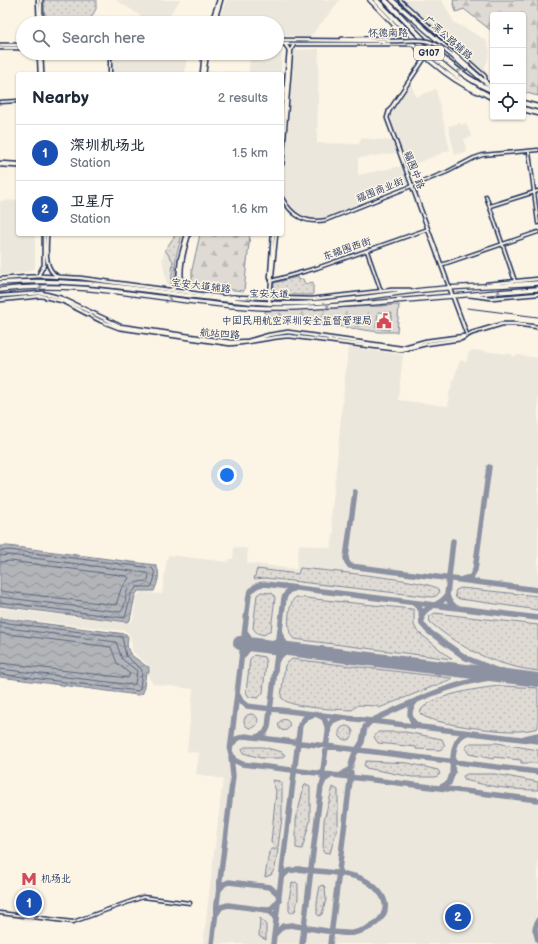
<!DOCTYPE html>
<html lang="en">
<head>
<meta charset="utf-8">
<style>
  body { margin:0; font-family:"Balsamiq Sans","LXGW WenKai TC",sans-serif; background:#f6f6f7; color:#1f2937 }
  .controls { position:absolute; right:12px; top:12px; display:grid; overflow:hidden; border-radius:4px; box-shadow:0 1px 3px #0004 }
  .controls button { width:36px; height:36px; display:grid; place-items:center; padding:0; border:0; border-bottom:1px solid #e0e1e3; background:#fff; color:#1f2937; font:20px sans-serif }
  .you { position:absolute; left:227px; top:475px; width:14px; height:14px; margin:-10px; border:3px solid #fff; border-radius:50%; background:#1a73e8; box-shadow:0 0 0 6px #1a73e833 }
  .badge { display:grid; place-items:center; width:26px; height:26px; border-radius:50%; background:#d93025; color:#fff; font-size:13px; font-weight:700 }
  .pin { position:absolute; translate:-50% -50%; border:2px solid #fff; box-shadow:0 1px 4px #0006 }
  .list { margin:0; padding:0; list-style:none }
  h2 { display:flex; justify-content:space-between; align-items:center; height:52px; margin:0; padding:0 16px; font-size:17px }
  h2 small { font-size:13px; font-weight:400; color:#747a83 }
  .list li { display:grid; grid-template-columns:26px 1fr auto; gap:12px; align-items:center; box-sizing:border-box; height:56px; padding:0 16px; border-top:1px solid #e0e1e3 }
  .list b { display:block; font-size:15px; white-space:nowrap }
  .list p { margin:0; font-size:13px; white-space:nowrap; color:#747a83 }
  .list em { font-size:13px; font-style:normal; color:#747a83 }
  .icon { flex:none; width:22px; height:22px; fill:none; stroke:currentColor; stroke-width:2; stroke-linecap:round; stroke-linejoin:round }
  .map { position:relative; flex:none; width:538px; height:944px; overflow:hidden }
  .search { position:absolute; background:#fff; box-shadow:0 1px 3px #0004; left:16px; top:16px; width:268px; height:44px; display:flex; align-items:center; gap:10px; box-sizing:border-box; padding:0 14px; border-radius:22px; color:#747a83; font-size:15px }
  .panel { position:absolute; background:#fff; box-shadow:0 1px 3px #0004; left:16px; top:72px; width:268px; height:164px; border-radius:4px }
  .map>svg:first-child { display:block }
  .built { fill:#ece7dc }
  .green { fill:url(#green-dots); stroke:#7d8599 }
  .forest { fill:url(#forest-firs); stroke:#7d8599; fill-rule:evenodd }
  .water { fill:url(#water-waves); stroke:#767f94 }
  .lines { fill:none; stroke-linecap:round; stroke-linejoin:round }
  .shore { stroke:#576482; stroke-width:1 }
  .taxiway { stroke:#8c92a2; stroke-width:5.5 }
  .runway { stroke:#8c92a2; stroke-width:14 }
  .minor-casing { stroke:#1b2f5e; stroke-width:5 }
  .tertiary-casing { stroke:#1b2f5e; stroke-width:5.5 }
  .secondary-casing { stroke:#1b2f5e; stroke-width:5.5 }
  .primary-casing { stroke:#1b2f5e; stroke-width:6 }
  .trunk-casing { stroke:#1b2f5e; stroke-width:7 }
  .minor { stroke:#fcf5e5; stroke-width:2 }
  .tertiary { stroke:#fcf5e5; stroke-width:2.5 }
  .secondary { stroke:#fcf5e5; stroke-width:2.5 }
  .primary { stroke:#fcf5e5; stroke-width:3.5 }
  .trunk { stroke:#fcf5e5; stroke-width:4 }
  .rail { stroke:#1b2f5e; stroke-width:1 }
  .secondary-bridge-casing { stroke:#1b2f5e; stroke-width:5.5; stroke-linecap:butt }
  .secondary-bridge { stroke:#fcf5e5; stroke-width:2.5 }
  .oneway { stroke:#8c92a2 }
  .labels { text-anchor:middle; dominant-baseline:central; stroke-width:3; stroke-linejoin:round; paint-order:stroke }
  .shield { fill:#fcf5e5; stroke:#5e6a86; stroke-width:1 }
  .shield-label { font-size:9px; font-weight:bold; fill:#1b2f5e }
  .street-label { font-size:10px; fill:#1b2f5e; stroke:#fcf5e5 }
  .poi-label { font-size:10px; fill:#1b2f5e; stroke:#fcf5e5; text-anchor:end }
</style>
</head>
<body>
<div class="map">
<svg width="538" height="944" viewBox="0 0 538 944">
  <defs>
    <pattern id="green-dots" width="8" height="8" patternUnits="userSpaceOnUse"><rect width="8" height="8" fill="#dfdbd4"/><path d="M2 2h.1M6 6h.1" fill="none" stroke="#bfbcb8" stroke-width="1.8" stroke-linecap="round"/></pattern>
    <pattern id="forest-firs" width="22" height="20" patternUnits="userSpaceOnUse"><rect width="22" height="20" fill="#dfdbd4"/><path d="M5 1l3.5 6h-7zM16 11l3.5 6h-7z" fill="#bfbcb8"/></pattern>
    <pattern id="water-waves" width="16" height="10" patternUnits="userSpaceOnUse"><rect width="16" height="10" fill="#b2b4b8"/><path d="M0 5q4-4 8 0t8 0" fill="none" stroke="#909399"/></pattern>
  </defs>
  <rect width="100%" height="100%" fill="#fcf5e5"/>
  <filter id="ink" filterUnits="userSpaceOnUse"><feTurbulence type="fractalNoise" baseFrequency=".025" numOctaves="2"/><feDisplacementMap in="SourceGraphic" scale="8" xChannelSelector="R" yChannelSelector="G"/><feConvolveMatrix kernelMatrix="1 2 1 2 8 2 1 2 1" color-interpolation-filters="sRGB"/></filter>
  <g filter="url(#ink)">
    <path class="built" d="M116,0H180L164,23H152Z
      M226,0H340L310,37L277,35V23H217Z
      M399,0H442L454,22L486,40L490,51L485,68L488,76V80Z
      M277,49H282L281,74H206V71L249,72L250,53H277Z
      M319,49L317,143L359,144L361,138L393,141L397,153L358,158V175L402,166L409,182L363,200L355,205L356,208L313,221L298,216L290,209L282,193L294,50Z
      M187,53L185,74H112V54Z
      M411,84L416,97L436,89L450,150L407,167L389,118L392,110Z
      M460,123L461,125L466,123L472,137L464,139L467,152L455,155L448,126Z
      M18,200V234H35V268L27,272L0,275V201Z
      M165,250L173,261L171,286L167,285L162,259Z
      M348,347L403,355L398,400L448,406L449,394L460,360L466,362L469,352L473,350L511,354L514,357L517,355L538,358V944H203L223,779L196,774L199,753L187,751L193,689L153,684L149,678L151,668L133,652L130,636L126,631L0,617V608L129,623L133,620L136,597L139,594L142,592L162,594L167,558L169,555L229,562V559H233L234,547L248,549L247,563L296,569L299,544L331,548L334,531L331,519Z"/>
    <path class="green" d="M44,0H96V9L88,23H45Z
      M176,234L182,235L176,257L174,287L171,286L173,261L165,250Z
      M297,277L298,280L303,279L305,284L313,282V295H276L274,292V283Z
      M300,568C319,570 429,580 438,589L439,593L436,596L432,597L265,578L254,579L257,569L298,574Z
      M461,588L538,596V610L460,599L456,598L455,593L456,590Z
      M261,592L272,593L275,597L271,630L264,635L257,633L253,628L257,595Z
      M296,597L412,609L414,610V625L417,631L452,659L294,639C285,633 288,601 296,597Z
      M435,613L538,625V671C497,666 462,650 430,622L429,617Z
      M254,655L264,657L266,661L263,693L258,698L249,697L246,692L250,659Z
      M292,659L452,678V679L379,708L376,706L358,705L352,710C338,709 288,709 281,697L285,665Z
      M504,686L538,688V728C531,730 524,731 517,731C502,732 426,724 420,713C422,696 489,686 504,686Z
      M244 721a7 7 0 1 1 14 0a7 7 0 1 1-14 0Z
      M278.5 725a5.5 5.5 0 1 1 11 0a5.5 5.5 0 1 1-11 0Z
      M339 733a7 7 0 1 1 14 0a7 7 0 1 1-14 0Z
      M378,732H406L442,739L445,746L440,750L416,749V747L378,743L374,737Z
      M470,743H497L538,750V763H521V760L494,757L493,759L469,754L465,748Z
      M245,747H263L282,752L285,755L281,758H261L243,753L242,749Z
      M366,761L408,763L438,770L440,774L436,777H412L366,768L364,765Z
      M467,774H495L538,782V790C513,790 490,787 465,780L463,776Z
      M272,780L279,781L282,783V817L278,847L273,845L271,842L276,791Z
      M306,784L310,786V821L302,849L296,848V820L304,786Z
      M333,787L338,790V825L330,853L323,852L324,820Z
      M272,849H278L275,868L271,875L265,877L269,852Z
      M296,882L298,884V899L295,911L291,913L289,911V899L292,883Z
      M323,885L325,887L326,900L322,914L319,916L317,914V902L320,886Z
      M260,918L266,925V940L259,936Z"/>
    <path class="forest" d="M453,0H538V96L523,92V15H493V32L464,9L456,12Z
      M200,234H250L244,291L192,286V270Z
      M399,305L397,332H379L265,316V311ZM378,312L392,313L389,330L376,328Z"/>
    <path class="water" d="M0,546H8L155,565C162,572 157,584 154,591H138L135,596L130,620L127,622L0,606Z
      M0,618L126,634L128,637C126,649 128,653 138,660C142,662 144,666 149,667V673H146L143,693L138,695L0,677Z"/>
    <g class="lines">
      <path class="shore" d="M0,551L9,550L152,568C157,573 154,582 151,587H137L131,594L125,618L0,602
        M0,556L10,555L147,573L149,575L148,581C118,582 131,598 121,612L0,597
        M0,562L10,561L127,576L129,578L121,589L116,605L0,591
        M0,622L122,637L126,656L142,670L140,689L138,691L0,674
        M0,627L116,642L122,659L137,671L135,684L133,685L0,669
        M0,633L111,647L117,663L130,674L128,678L0,663"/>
      <path class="taxiway" d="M355,492L346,558L347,562L350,566L538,590
        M453,541L447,595L449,601L455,607
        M463,579L471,577L475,570L489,467
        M414,603L421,610L422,624L428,631L466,658L508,675
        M422,616C427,603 441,607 447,595
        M538,618L265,584C257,584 252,587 249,595L230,751L234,760L242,764L538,800
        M245,631L250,640L259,645
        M280,634L286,645L294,649
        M242,657L249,648L261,646
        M277,660L284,652L296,650
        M237,693L241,701L247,706L538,741
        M415,702C407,711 409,721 419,726
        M257,737L265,733L268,727L284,598L288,591L295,588
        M525,738L538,735
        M231,746L236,739L245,736L538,772
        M341,775L350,769L354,755L362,742L365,727L371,721C416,700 462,677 512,676
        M452,775C453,762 451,738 467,733
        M322,777L329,726L332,721L339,718
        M321,787L324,780L332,775
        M441,787L449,783L453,772
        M282,877L288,871L300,869
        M219,890L224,884L229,882L270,887L278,894L279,900L272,908L265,910
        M217,913L221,907L228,905L267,910L273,914L276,920
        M538,920L535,929L538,940
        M290,925C305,927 340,935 353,933C368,930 388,920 385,903C383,892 369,881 360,878C348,872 311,871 297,869
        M275,934L283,926L293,925
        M212,944L233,776L231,756
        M273,944L300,725L306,717L316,714L324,718L328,729
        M302,944L321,786
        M330,944L351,773"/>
      <path class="runway" d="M240,643L538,680"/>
      <g class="minor-casing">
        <path id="minor" d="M400,0L485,76L486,82
          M110,53V74
          M0,102L18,101
          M529,152L538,223
          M486,196L515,281
          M282,198C292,216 305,224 326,220L447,172L474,158L483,155L538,150
          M490,206L538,191
          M367,251L381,291
          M441,265L538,232
          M271,281L317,268L428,229
          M0,913L73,922L143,897L190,903"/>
      </g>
      <g class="tertiary-casing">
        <path id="tertiary" d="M426,56L389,111L387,118L467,335
          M282,130L289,50L285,44
          M0,163L18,164
          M282,164L291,50L294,44
          M0,165L18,166
          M270,278L273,234
          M170,290L174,288L178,283L180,259L187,234
          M189,292L183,288C178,271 184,250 189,234
          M468,295L491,298L538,294
          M269,304L276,234"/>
      </g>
      <g class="secondary-casing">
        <path id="secondary" d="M38,0L39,23
          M41,0V23
          M211,23L219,0
          M214,23L221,0
          M389,38L399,39L400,42L396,44
          M342,39L389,38L394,33V25
          M277,40L390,41
          M277,44H412
          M0,45H23
          M0,48H23
          M39,53L40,74
          M41,53L42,74
          M451,55L466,68
          M202,74L204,53
          M204,74L207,53
          M47,234C47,247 43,268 57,276
          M38,276L44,265V234
          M0,279L41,276L80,278L222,297
          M487,284L538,279
          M0,296L42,293L61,298L120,326L231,342L248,341L269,335L288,332L401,348L426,341L464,336
          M233,297L312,299L392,290H410
          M0,300L41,296L62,301L101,321L119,328L230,344C250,343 269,337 289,336L401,350L426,344L461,339L472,333L502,324H515L538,327"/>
      </g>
      <g class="primary-casing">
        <path id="primary" d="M370,0C403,32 434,73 478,92
          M392,0L493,89
          M0,283C90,275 178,299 267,303C319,306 372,296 424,290C462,286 500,286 538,283
          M0,290C89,278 178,306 267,308C302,309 338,305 373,303C428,298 483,293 538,289
          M221,298L234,297"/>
      </g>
      <g class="trunk-casing">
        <path id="trunk" d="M376,0C412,36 447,76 493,98
          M385,0C418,33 449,72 493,91
          M523,103L538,107
          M523,109L538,113"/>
      </g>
      <use href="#minor" class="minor"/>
      <use href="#tertiary" class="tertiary"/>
      <use href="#secondary" class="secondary"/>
      <use href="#primary" class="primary"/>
      <use href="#trunk" class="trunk"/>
      <path class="rail" d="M467,308L538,317"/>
      <g class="secondary-bridge-casing">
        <path id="secondary-bridge" d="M390,41C420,41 428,35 451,55"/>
      </g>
      <use href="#secondary-bridge" class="secondary-bridge"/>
    </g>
    <defs><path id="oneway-chevron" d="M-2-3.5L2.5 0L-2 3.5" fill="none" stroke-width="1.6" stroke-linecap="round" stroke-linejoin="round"/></defs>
    <g class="oneway">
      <use href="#oneway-chevron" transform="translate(460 72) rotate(-144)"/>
      <use href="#oneway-chevron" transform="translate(39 287) rotate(-3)"/>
      <use href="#oneway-chevron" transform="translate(497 292) rotate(-5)"/>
      <use href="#oneway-chevron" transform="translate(168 299) rotate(7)"/>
      <use href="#oneway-chevron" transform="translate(326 306) rotate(-4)"/>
    </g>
  </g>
  <defs>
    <g id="civic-bare" transform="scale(1.2)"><path d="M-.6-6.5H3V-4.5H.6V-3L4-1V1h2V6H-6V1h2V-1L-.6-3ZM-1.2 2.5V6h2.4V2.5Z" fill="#d1495b" stroke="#fcf5e5" stroke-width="2.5" paint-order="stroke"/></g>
    <g id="metro-bare" transform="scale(1.2)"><path d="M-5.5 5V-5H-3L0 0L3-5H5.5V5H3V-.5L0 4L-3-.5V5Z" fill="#d1495b" stroke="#fcf5e5" stroke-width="2.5" paint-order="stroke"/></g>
  </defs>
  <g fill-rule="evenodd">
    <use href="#civic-bare" x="384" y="321"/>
    <use href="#metro-bare" x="29" y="879"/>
  </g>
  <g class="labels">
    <rect class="shield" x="414" y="46" width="30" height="14" rx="3"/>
    <g class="shield-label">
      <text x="429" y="53">G107</text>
    </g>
    <g class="street-label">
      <text x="388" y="33">怀德南路</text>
      <text transform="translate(448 38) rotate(41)">广深公路辅路</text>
      <text transform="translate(414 170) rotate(69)">福围中路</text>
      <text transform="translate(380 190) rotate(-22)">福围商业街</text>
      <text transform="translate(347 249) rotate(-19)">东福围西街</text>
      <text transform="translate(201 286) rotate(7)">宝安大道辅路</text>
      <text transform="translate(269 294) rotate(1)">宝安大道</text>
      <text transform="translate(220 334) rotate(4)">航站四路</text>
    </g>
    <g class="poi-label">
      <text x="372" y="321">中国民用航空深圳安全监督管理局</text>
      <text x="41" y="879" text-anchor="start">机场北</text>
    </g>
  </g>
</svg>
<div class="controls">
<button>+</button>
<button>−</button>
<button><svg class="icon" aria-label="locate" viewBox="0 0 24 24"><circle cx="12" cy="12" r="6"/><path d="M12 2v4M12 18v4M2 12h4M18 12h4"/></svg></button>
</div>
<div class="you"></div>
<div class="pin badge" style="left:29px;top:903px;background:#1a4fb4">1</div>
<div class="pin badge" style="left:458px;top:917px;background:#1a4fb4">2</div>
<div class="search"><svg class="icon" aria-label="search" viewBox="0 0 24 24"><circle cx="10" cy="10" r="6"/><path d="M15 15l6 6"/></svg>Search here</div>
<section class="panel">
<h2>Nearby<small>2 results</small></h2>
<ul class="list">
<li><span class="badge" style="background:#1a4fb4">1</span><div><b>深圳机场北</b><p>Station</p></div><em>1.5 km</em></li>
<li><span class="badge" style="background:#1a4fb4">2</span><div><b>卫星厅</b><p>Station</p></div><em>1.6 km</em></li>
</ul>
</section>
</div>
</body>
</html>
